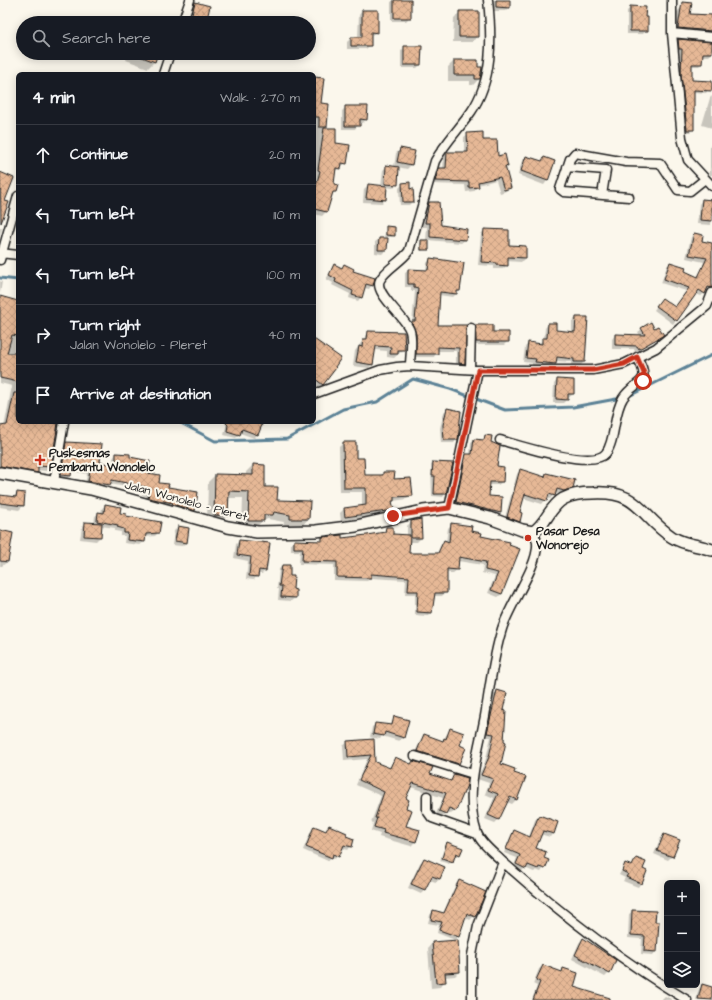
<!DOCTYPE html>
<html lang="en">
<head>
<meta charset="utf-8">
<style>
  body { margin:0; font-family:"Architects Daughter",sans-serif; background:#242831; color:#f1f3f6 }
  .controls { position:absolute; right:12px; bottom:12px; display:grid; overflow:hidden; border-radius:6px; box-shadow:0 2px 10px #0003 }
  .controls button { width:36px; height:36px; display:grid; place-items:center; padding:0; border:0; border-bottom:1px solid #363941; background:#171b24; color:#f1f3f6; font:20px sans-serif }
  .stop { position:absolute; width:12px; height:12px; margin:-9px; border:3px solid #c8321e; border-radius:50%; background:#fff }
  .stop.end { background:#c8321e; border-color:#fff; box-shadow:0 1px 4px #0008 }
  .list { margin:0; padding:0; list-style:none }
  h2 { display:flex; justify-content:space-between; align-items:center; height:52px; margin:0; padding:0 16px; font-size:17px }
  h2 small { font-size:13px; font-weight:400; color:#9ea1a6 }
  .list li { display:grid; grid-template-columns:26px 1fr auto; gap:12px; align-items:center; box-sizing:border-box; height:60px; padding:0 16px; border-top:1px solid #363941 }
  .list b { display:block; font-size:15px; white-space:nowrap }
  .list p { margin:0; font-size:13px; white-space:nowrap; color:#9ea1a6 }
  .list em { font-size:13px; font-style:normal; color:#9ea1a6 }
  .icon { flex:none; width:22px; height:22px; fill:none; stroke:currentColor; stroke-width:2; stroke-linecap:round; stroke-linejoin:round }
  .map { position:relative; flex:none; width:712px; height:1000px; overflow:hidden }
  .search { position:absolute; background:#171b24; box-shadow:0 2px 10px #0003; left:16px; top:16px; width:300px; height:44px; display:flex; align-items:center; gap:10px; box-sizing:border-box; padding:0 14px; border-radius:22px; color:#9ea1a6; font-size:15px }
  .panel { position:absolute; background:#171b24; box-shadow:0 2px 10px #0003; left:16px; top:72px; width:300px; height:352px; border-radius:6px }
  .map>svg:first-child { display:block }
  .shadow { fill:#0003 }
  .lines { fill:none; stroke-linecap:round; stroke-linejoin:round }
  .stream { stroke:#5c8296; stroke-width:3 }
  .building { fill:url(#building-cross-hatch); stroke:#1c1c1c }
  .street-casing { stroke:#1c1c1c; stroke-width:11 }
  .secondary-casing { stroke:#1c1c1c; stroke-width:14 }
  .street { stroke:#fbf7ec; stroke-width:8 }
  .secondary { stroke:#fbf7ec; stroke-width:11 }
  .route { stroke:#c8321e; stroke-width:5 }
  .poi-dot { fill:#c8321e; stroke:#fbf7ec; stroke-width:1.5 }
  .labels { text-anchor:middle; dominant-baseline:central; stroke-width:4; stroke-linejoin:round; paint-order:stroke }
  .poi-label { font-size:12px; font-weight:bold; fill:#1c1c1c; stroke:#fbf7ec; text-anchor:start }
  .street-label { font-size:12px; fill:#1c1c1c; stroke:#fbf7ec }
</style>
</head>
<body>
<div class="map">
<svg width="712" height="1000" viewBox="0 0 712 1000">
  <defs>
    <pattern id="building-cross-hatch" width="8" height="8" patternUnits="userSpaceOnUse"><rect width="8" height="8" fill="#e6b896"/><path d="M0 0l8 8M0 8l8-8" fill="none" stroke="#c59e81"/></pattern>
  </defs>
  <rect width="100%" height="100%" fill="#fbf7ec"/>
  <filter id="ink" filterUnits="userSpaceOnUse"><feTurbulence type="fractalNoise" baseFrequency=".025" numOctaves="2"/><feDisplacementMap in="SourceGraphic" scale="8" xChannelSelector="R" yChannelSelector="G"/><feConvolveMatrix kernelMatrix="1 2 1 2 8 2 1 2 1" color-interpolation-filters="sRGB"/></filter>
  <g filter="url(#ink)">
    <path class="shadow" d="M394,0H410V17L406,21H391V2Z
      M493,0H509V7L505,11H493Z
      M195,3L205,23H188L191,7Z
      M631,7L644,18L647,30L643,34H627V11Z
      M681,8L688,15L712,16V31L708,35L674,32L677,12Z
      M362,11L377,32L370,36V45L366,49H347V42L351,38H358L359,15Z
      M460,12L478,36L472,42H453L454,18Z
      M678,40L712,53L709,56H702L701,64L699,66H691V81L708,90L706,93L693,92V129L690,132H684L679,77V51H677L676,43Z
      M405,47L420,65L417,68H401V51Z
      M129,53H157L154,62L148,68L126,60Z
      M454,61L477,68L479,79L473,85H470V81H448V67Z
      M314,78L320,104L328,105L326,129L346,163L334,172L332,185L335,192L330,196L326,212L322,216L314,214Z
      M712,96V128L702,125L710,98Z
      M346,107L366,119L363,123H359L355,129H342V111Z
      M468,134L482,141L507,167L505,169L510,187L506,191L500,193L496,180L478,185L474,191L466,192L465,185L432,184L435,173L439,169H443L444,156L448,153H464V137Z
      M712,144V175H710V146Z
      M400,150L411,165L407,169L398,167L397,184L393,188L386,187L385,199L382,203L363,202L364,189L368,185L381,186L383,170L387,166L394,167L396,153Z
      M526,157L541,162L544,158L554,162L547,181L544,185L518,175L522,161Z
      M0,173L13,178L3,202L7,203L0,224Z
      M403,184L410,190L413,201L409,205H400L399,188Z
      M702,200L712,201L711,225L697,224L699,204Z
      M429,203L438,215H441L440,226L465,240L461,243L428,240V249L420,251V243L426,241L427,227H422L426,207Z
      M0,227H2L0,236Z
      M387,227L394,236L392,237H384Z
      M485,230L508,246L525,258L521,262L507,261V265L503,269H494V266L478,265L481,234Z
      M694,234L700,242L712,244V266L703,265L704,262L686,258L691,237Z
      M379,239L386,250L382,254L375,253V242Z
      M430,259L459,291L453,297L439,295L437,326H466L464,363L460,367L456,366V351H437L434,357H413L409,326L412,323L415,291H411V287H405V273L409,270L426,271L427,263Z
      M670,263L696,278L702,270L712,275L711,287L701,296L696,294L673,324L654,310L659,303L674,308L686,291L661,283L667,266Z
      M335,265L341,268L344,265L372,285L369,289L364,288L361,297L358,301L349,298L350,294L332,285L333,283L326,279Z
      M0,281L2,282L0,294Z
      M0,297L18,312V422H57L50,467L46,471L37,470L33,476L0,470V427H4L12,386L0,383Z
      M576,318L584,362L581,365H571V362L555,361L551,368L532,366V363L523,362L525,347L529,343L538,344L544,339L545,328L548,324L555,331L572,333V321Z
      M650,323L654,329L662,334L659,338L635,352L634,349H612V339L615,335L640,336L638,332Z
      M476,326L492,333L508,341L504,345H473L472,329Z
      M369,332L404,349L394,358L387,357V351L375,350L372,364L369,368L353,366L355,351Z
      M314,342L323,384L319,388L314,385Z
      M557,380L573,394L563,403H553L554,384Z
      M447,409L457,439L454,443H441L440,428L444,412Z
      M227,422H261L258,434L254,438L240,433L236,438L224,435Z
      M485,436L490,443L496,467L502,482L498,485H489L488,497L500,513L496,516L453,506L463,458L466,455H470L471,443L475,440L482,441Z
      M67,443L99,463L113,466V458L116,454L129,458L158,483L167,488L194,510L190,514L145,501L146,496L142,495L143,490L110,484L106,489L85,485L87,474L70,471V476L66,479H58L63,447Z
      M343,443L355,459L364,476H380L383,473L412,495L407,499L393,501L391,502L392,510L388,514L341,521L340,513L344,509L362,507V492H340L339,447Z
      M434,463L445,494L443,497L432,496L431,465Z
      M253,465L263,488L276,501L308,519L302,526H283L284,522L268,519L262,521L256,528L242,527L243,498H228L227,515L220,522H207L208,482L215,475L246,476V472Z
      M521,470L543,477L546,474L572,487L568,492L560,494L555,493L550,499L547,498L542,504L523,498L519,513V521L515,525L504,521L517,474Z
      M17,493L24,494L23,506L19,510L0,507V496L12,498Z
      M106,505L125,517L158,533L155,536L145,537L144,542L140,545L124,543L125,536H121V532L115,531V528L101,526L100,537L96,541L80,539L82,527L86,523L94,524L95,516L99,513H101L102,508Z
      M411,522L421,538L417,542H409L408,554H437L441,544L445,541L446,542L448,528L452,524L480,537L509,543L502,594L498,597L488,593L495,576L482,573L483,565L458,561L457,570L453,573H446V592L442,596H434L431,612L427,616L415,615V594H405L406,580L371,578L367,581L334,580V565L299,564L300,551H291V544L295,541L319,542L322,538L341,539L383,534L386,528L392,535L407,536V526Z
      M178,527L186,543L182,546L172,545L174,531Z
      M0,531L7,562L2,566H0Z
      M239,541L265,570L262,574H258L254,580L246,579L248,561L234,558L236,544Z
      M282,566L289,577L292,590H295V598L291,601L278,600L279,589H277L279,569Z
      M497,691L502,711L500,764L512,773L525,778L516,800L512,804L507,802L499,819L495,823L485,819L494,798L485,794L489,783L477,779L485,762L491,737H484L493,695Z
      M395,717L403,737L399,741L382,736L380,739L370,737L372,727L376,724L390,726Z
      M450,729L459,746L458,763L454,767L414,755L421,739L425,735L442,742Z
      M373,740L374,762L388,769L395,758L410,765L413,762L429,775L449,782L455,775V810L451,814L446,812L441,818L435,816L443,798L411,787L405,799V827L418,831L415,842L411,846L379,837L380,834L371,831L373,823L371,822L381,796L356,785L367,759L344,761L343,746L348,742Z
      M539,816L553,833L550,837L540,834L534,848L543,858L544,868L541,872L536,870L534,872L525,868L521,872L513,868L517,858L504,853L511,835L515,831L529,837L535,820Z
      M329,826L344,837L351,846L348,850L342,848L335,859L331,857L328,861L303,850L311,831L315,827L325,832Z
      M664,835L672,856L668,860L654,854L660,839Z
      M448,843L459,854L457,857L454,856L449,864L440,861L445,846Z
      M424,859L440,879L436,882L429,880L421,894L408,888L420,863Z
      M636,859L642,870L641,883L638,887L623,881L625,878L619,875L625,864L631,866Z
      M459,881L474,916L470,920L465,917L458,936L455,940L437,933L439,925L428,923L430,915L433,911L443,913L456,884Z
      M633,911L656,951L653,955L641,954L642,939L628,938L629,914Z
      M583,939L609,973L605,977L572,959L579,943Z
      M432,943L459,972L455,976L444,977V982L440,987L431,988L428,948Z
      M543,966L560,973L564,969L573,987L596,1000H532L537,986L533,984L539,969Z
      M702,986L712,988V1000H696L699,989Z
      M665,996L671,999V1000H661Z"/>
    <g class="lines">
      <path class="stream" d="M0,278L18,280
        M631,395L712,355
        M179,422L215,441L287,439L343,409L377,402L413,379L450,389L505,410L573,407L616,399"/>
    </g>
    <path class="building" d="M394,0H411V18H394Z
      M496,0H510V8L496,7Z
      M195,2L210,6L206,23H190Z
      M682,2L692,3L690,14L712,15V31L678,28Z
      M630,6L646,7L645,17H648V31H630Z
      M362,10H378V33L371,32V46H351V37H362Z
      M459,11H479V37H459Z
      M678,39L712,42V53H703L702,64H692V80L712,81V91L694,90V130H687L681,74L682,49H679Z
      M404,46H422L421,65H404Z
      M132,53H158L155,62Z
      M454,60H478V67H482L480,79H475V75H454Z
      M314,77L324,78L321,103L329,104L327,127H319V117H314Z
      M345,106H368L367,120L360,119V126H345Z
      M324,128H336V143L350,145L347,164L342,163L341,169L336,168L334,184L338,185L336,192H333L327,212L314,209V194L320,171L318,170Z
      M483,132V140H497L498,156L505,154L508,167L505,166L511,188L504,190L500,177L478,182L479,187L469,188V182L435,181L439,168H446L447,152H468L467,133Z
      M400,148L415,151L412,165L397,162Z
      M526,156L542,161L544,157L555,161L548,181L521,171Z
      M386,165L399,167L398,185L385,184Z
      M0,172L14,178L5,201L9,202L1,223Z
      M410,182V189L413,188L414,202H403L402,183Z
      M368,184L387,186L386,200L366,198Z
      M702,199L712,200V221L700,220Z
      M429,202H439L441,225L467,229L466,240L430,237V223H425Z
      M386,226L395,227V236L386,235Z
      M484,229L509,230V245L526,246V258L508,257V266L497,265V263L481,262Z
      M694,233L703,235L702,241L712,243V288L708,287L705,294L699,290L677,321L656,306L662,298L675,307L689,288L664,279L670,262L686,267L685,271L698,277L707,258L689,255Z
      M379,238H388L387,250H378Z
      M421,240H429V250H421Z
      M430,258L464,263L460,291H457V294L440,292L438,325H467L465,364L459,363V348L438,347V354H416V334L412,323V321H415L418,288L414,287V284H408V269L428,270Z
      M334,264L342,268L344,264L354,269L353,271L375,278L373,286L366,284L362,298L352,295L353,291L335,282L336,279L329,275Z
      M0,296L18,301V336L12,335L7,353H18V382L0,378Z
      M576,317H588L585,362H574V359L557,357L556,364L535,362L536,359L526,358L528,342L542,344V338H547L548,323H556V330L575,332Z
      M651,322L654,328L658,326L664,335L639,349L637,346L615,345V334L645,335L641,328Z
      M475,325H493V332H509V342H476Z
      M368,331L404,332L405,350H398V354H390L391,347L376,346L373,365L356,362L359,346L362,347L363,339H367Z
      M314,339L341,358L335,367L336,368L323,385L314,378Z
      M557,379L574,380V394H568V400L556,399Z
      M14,393H18V422L58,423L51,467L38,466V473L0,466V426L7,425Z
      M447,408L461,411L458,440H444L443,425Z
      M225,422H261L260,425H262L258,435L242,429L240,435L227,431L228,425Z
      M485,435L492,436L491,442L500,446L497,466L504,467L503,482H490L489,496L502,497L501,513L456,502L466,454H472L474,439L484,440Z
      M66,442L102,444L100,462L116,466V453L130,454V457L150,461L148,473L160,475L159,483L169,484L168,487L198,492L195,511L172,504L173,503L148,498L149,493L145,492L146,487L112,480L110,485L88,481L90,471L72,468L71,476L61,475Z
      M343,442H356V458H364L365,475H383V472H395L394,479L411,478L413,496L394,497V501H392L394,510L345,517L344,508L366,505V488H344Z
      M433,462L453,463L446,494H434L435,476H432Z
      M253,464L265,465V487H278L277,500L310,501L309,519H290V515L274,512L273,515H264V521H248L249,492L229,491L228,516L214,515L215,474L253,475Z
      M520,469L545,477L546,473L575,480L573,488L564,491L557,489L555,496L549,494L547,501L525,494L520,512L522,513L520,522L507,517Z
      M17,492L25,493L24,506L0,503V495L16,497Z
      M105,504L121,507L120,513L126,514V516L161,522L159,533L146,534L145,542L127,540L128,533H124V529L117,527L118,525L97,521L98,512L104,513Z
      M421,519L422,538H411V521Z
      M85,522L102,523L101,537L84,536Z
      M451,523L472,526L471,531L482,533L481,536L510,542L509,545L520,549L502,594L491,590L498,573L485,570L486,562L459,557L458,570L447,569V593H435L432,613L417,612L418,591H408L409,577L371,574V578L337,577V562L302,561L303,548H294V540L322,541V537L342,535V538L367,535L385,532L386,527H393V534L410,535L409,553H438L444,540L449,542Z
      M178,526L189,528L187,543L175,541Z
      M0,530L13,533L8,562L0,561Z
      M239,540L270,543L266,571L259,570L258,577L249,576L251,557L237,555Z
      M282,565H290V576H294L293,589L296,590V598L281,597L282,586H279Z
      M497,690L507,693L503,710L506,711L504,741L506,742L501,764L515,769L514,773L526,777L517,800L510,797L499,820L488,815L498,794L488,790L493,779L481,775L489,757L494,734L487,733Z
      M394,716L409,720L404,738L385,732L384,736L373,734L375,723L392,725Z
      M450,728L464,733L460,745L466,748L459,764L417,751L424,734L443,741L444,738L446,739Z
      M374,739L375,762L390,768L395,757L411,764L413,761L433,767L430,774L451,781L454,774L468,778L467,785L456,811L449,808L446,814L439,811L446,793L413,783L406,798L409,800L406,808L412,810L406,826L420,830L416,842L383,833L384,830L374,827L377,818H375L384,792L359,780L371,755L348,757L347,741Z
      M539,815L558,822L554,834L543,831L536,848L546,852L544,858L549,860L545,869L539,867L538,869L528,865L526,869L516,864L520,855L506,849L514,830L530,837Z
      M329,825L347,833L346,836L354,839L352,847L344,845L339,857L333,854L332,858L306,847L314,826L326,831Z
      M664,834L680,840L673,857L657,851Z
      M447,842L463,848L460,855L456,853L453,862L442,858Z
      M424,858L445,867L440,879L432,876L425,890L411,884Z
      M636,858L646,862L643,869L647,871L642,884L626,877L628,874L622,871L625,863L632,866Z
      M459,880L486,892L475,917L467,913L459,937L439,930L442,922L431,920L433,910L444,913Z
      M632,910L656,911L655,922H659L657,952L644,951L645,936L631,935Z
      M583,938L616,960L610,974L575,955Z
      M458,940L460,972L445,973L446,982L436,983L432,942Z
      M543,965L562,972L563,968L578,973L574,987L610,998V1000H533L540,982L536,980Z
      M702,984L712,987V1000L698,999Z"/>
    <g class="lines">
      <g class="street-casing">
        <path id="street" d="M672,0V33L682,138L688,160L712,186
          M182,23L190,0
          M672,33L712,37
          M163,74L170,53
          M567,167L606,170L602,195
          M629,197L564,192L560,189L570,159L575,153L626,162L660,163L678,190L690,191L705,179
          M0,253L18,255
          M0,260L18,196
          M410,366C410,355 413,341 410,331C406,317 373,293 380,280C386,269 401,262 409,251L435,161C445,143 459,129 471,112C493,80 492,38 488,0
          M470,369L471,328
          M314,394L380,370L397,367L410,366L478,370H593L624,364L656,348L707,306L712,293
          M500,440C518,445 593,470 606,453C616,439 613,414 623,398C636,379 653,385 637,357
          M54,482L64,422
          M449,508L478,370
          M415,756L473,774
          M427,796V811L432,818L477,834
          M503,862C560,913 621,961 687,1000
          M472,1000V955L478,926L503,862C495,854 481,844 477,833C464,795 478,753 485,716C490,687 493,657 502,629C509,605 539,565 537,543C537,539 534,535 533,532"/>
      </g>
      <g class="secondary-casing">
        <path id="secondary" d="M0,473L91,489L228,527L257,532L316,531L356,526L423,511L449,508L490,518L522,530L533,532C546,525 549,507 563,499C572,494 583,493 593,493C639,490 640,516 672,537C684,545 699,545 712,550"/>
      </g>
      <use href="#street" class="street"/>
      <use href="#secondary" class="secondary"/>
    </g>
  </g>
  <g class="lines" filter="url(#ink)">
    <path class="route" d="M393,516L449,508L478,370H593L624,364L637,357L644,373L643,381"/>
  </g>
  <g class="poi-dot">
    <path d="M38 454h4v4h4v4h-4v4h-4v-4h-4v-4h4z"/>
    <circle cx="528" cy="538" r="4"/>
  </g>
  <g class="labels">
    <g class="poi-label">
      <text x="49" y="453">Puskesmas<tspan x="49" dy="14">Pembantu Wonolelo</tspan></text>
      <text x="536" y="531">Pasar Desa<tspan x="536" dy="14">Wonorejo</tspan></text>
    </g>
    <g class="street-label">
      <text transform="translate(186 501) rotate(15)">Jalan Wonolelo - Pleret</text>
    </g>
  </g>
</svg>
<div class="controls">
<button>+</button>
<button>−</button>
<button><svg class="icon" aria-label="layers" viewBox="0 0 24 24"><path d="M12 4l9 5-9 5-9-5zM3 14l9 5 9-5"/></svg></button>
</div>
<div class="stop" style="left:643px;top:381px"></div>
<div class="stop end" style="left:393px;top:516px"></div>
<div class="search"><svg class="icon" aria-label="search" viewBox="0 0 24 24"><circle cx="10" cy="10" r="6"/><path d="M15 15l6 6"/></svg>Search here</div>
<section class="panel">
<h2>4 min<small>Walk · 270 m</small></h2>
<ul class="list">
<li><svg class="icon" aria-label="ahead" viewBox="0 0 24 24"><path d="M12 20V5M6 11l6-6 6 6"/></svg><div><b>Continue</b></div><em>20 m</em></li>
<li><svg class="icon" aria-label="left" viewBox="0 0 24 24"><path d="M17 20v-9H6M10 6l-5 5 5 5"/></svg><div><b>Turn left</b></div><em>110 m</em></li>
<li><svg class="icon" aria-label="left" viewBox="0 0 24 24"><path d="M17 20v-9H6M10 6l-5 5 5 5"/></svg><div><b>Turn left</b></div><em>100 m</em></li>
<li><svg class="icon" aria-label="right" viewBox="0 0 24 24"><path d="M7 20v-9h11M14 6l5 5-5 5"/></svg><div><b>Turn right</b><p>Jalan Wonolelo - Pleret</p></div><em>40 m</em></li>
<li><svg class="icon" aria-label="arrive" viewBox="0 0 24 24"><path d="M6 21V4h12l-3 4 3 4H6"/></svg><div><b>Arrive at destination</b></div></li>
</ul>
</section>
</div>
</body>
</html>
